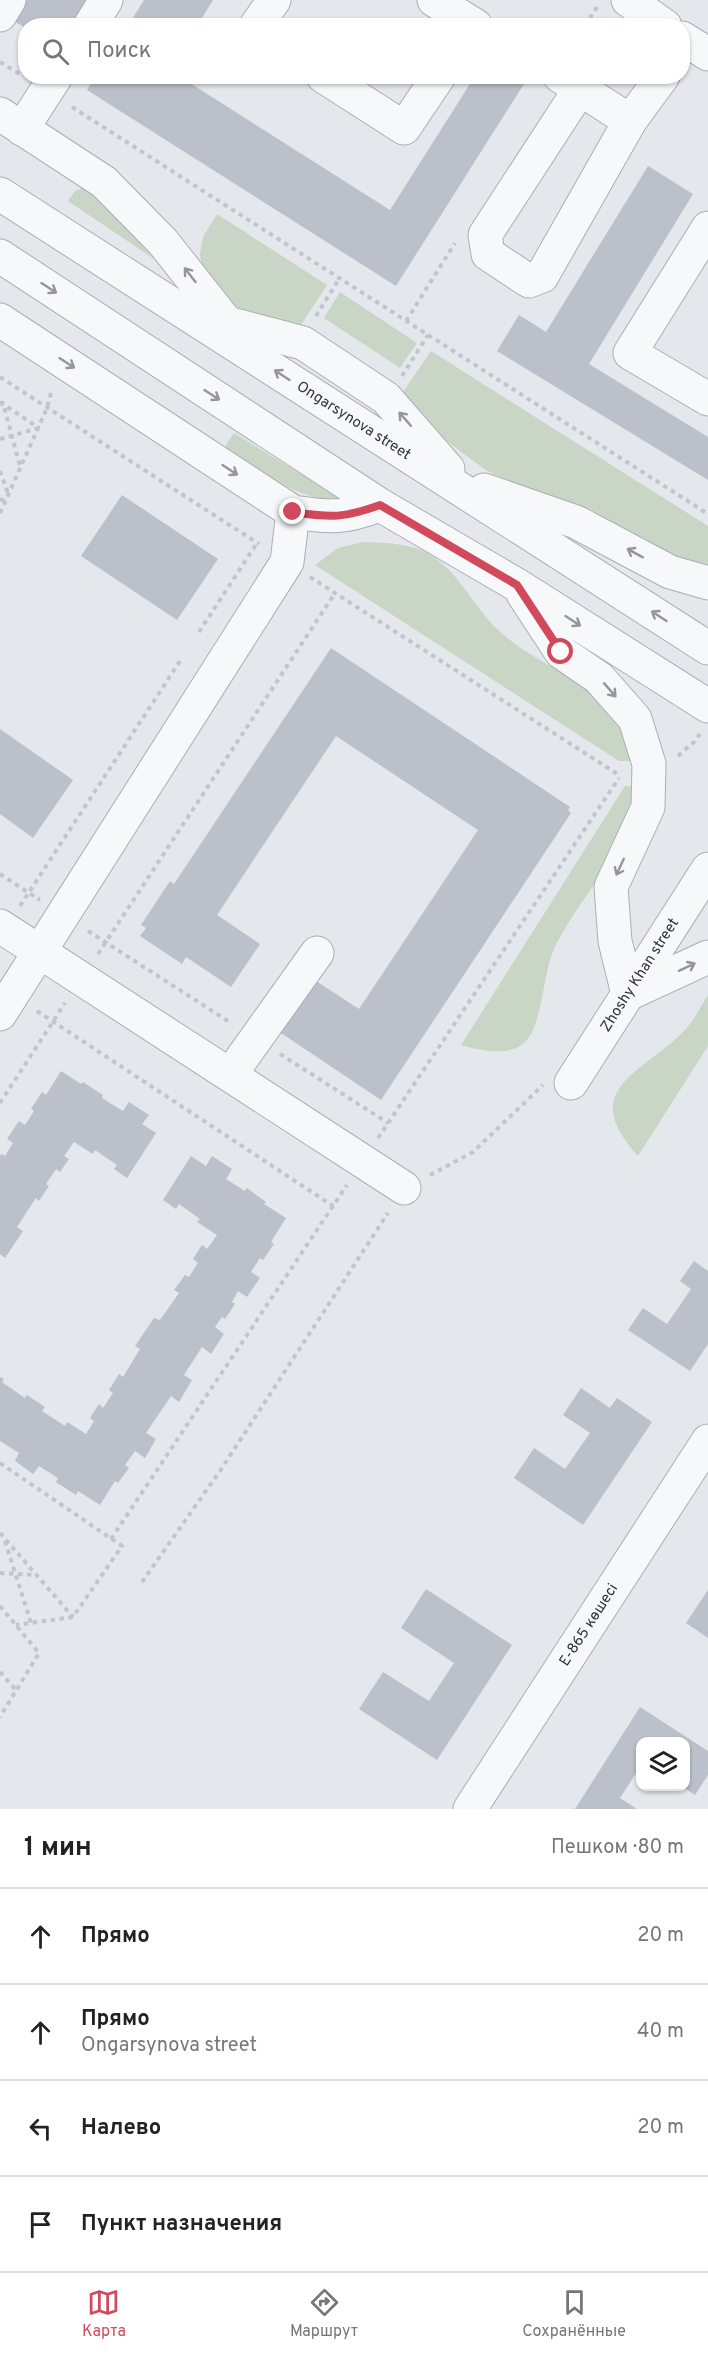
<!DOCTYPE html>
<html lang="ru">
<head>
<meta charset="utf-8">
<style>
  body { margin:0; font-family:Overpass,sans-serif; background:#f6f6f6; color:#222 }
  .controls { position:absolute; right:18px; bottom:18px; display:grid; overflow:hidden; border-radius:12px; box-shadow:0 2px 4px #0004 }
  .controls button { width:54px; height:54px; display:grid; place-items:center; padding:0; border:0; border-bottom:2px solid #e0e0e0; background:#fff; color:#222; font:30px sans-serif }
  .stop { position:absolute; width:18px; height:18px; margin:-14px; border:4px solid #d1495b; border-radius:50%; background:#fff }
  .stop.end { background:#d1495b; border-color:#fff; box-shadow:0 2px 6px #0008 }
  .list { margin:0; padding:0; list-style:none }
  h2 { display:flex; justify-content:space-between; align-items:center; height:78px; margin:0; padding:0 24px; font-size:26px }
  h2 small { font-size:20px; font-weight:400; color:#767676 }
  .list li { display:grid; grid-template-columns:39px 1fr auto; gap:18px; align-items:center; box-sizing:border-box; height:96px; padding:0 24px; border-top:2px solid #e0e0e0 }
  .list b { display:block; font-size:22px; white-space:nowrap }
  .list p { margin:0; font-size:20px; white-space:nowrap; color:#767676 }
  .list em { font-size:20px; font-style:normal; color:#767676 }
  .icon { flex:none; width:33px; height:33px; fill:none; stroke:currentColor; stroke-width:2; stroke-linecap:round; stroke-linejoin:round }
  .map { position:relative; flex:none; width:708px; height:1809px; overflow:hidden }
  .search { position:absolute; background:#fff; box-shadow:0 2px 4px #0004; left:18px; right:18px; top:18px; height:66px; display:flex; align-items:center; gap:15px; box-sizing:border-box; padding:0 21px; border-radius:24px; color:#767676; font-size:22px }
  .sheet { height:462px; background:#fff }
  nav { display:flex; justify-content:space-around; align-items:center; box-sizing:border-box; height:84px; border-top:2px solid #e0e0e0; background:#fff; font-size:16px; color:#767676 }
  nav a { display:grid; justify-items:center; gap:3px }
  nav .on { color:#d1495b }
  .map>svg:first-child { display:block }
  .green { fill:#c9d6c5 }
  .building { fill:#bbc0ca }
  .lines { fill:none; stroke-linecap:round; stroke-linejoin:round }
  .minor-casing { stroke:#a9aeb7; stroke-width:35 }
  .path { stroke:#c2c5cb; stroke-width:4; stroke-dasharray:4.5 4.5; stroke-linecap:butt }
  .minor { stroke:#f7f8fa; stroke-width:33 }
  .oneway { stroke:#9196a0 }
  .route { stroke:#d1495b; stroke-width:8 }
  .labels { text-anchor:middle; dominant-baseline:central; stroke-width:4.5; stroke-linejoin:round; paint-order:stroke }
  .street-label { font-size:15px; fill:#2b3445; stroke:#f4f6f9 }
</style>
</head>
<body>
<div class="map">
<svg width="708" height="1809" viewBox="0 0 708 1809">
  <rect width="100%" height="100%" fill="#e4e7ec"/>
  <path class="green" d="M82,188L105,203L154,259L68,201L75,191Z
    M217,214L327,285L299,328L231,305L202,270L200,254L203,237Z
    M340,292L417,343L400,368L324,318Z
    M431,351L708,526V572L672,560L590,509L538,493L487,471L448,442L403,392Z
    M234,433L348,503C300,500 265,476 227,449L226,445Z
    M363,542C382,543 412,543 429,554C457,571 472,602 493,625C532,666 600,680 625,735C628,743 630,752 633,761H619L315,565L338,548Z
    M625,786L634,787C630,853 581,893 554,949C543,973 543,1022 526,1041C510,1058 479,1050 461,1045Z
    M708,995V1046L638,1156C578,1090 639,1075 682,1033C693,1023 700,1007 708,995Z"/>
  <path class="building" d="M27,0H88L73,26H26V28L15,22Z
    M144,0H213L197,26H128Z
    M95,76H179L390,210L475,76H529L396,286L87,90Z
    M648,166L693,194L589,364L708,437V480L497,351L519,315L546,332Z
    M122,495L218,559L177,620L81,556Z
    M331,648L570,807L568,810L571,813L381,1100L278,1031L313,979L359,1009L478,830L336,736L217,915L260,944L231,987L186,957L182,964L140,936L146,928L141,925L170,881L174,884Z
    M0,729L73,780L33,838L0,814Z
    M61,1071L81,1084L83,1082L103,1095L102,1098L123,1111L129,1102L149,1115L142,1124L156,1133L127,1178L114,1169L117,1165L95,1150L93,1154L74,1142L64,1156L69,1159L60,1172L56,1169L46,1184L49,1186L39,1201L36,1198L17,1227L23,1231L5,1258L0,1254V1156L2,1154L5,1156L13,1143L7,1139L19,1121L25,1125L34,1111L31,1109L42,1092L46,1095Z
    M191,1156L206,1166L212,1156L232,1169L226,1179L245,1191L247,1188L266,1202L264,1204L286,1218L271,1242L274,1244L263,1260L260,1258L251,1272L260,1278L247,1297L238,1291L232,1302L235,1304L225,1319L222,1317L215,1327L224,1334L211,1354L202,1347L184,1375L192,1380L179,1402L171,1396L146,1433L156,1439L145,1458L135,1451L125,1465L129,1468L118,1483L115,1481L100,1505L78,1491L76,1495L56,1482L58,1478L39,1466L33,1474L15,1461L19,1453L0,1441V1377L4,1379L2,1382L25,1398L27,1395L45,1407L42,1411L65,1426L67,1422L86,1434L94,1421L90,1418L99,1404L103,1408L113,1393L109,1390L119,1374L123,1377L140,1349L135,1346L154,1318L160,1320L179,1293L174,1290L185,1275L189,1277L198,1263L193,1259L202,1245L207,1249L217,1235L197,1222L200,1219L179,1204L176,1209L163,1200Z
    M694,1261L708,1271V1344L690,1371L628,1330L643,1308L667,1324L691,1289L680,1281Z
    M581,1388L610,1408L617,1398L652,1422L583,1525L514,1478L534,1448L565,1469L590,1433L563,1415Z
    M426,1589L512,1645L437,1760L359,1709L383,1672L429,1701L454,1663L401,1628Z
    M708,1590V1638L686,1623Z
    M640,1707L708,1751V1775L695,1795L681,1786H686V1742H640V1767L620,1798L637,1809H575Z"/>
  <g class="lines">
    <g class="minor-casing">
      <g id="minor">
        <path d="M434,0L476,26"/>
        <path d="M628,0L665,26"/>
        <path d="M0,15L9,0"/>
        <path d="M90,26L106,0"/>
        <path d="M256,26L274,0"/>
        <path d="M682,38L708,54"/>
        <path d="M323,76L404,128L439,76"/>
        <path d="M560,76L630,121"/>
        <path d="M580,89L485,235L488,254L529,281L542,276L630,121L663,76"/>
        <path d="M0,114L104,182L163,242L234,332"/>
        <path d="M22,129L56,76"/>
        <path id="s1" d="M0,194L708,648"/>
        <path d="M708,228L630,353L708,399"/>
        <path d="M0,256L380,505L517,585L708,706"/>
        <path d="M212,319L303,343L386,398L448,469"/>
        <path d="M0,320L293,512C332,518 344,518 380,505"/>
        <path d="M484,490L576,522L670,572L708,583"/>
        <path d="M523,594L561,652L599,678L635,719L649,764L648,807L611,887L615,941L628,994L708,957"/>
        <path d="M0,926L404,1188"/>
        <path d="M0,1014L287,562L293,512"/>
        <path d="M230,1075L317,953"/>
        <path id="s2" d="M571,1083L708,869"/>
        <path id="s3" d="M470,1809L708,1441"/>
      </g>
    </g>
    <path class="path" d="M585,26L599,4
      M0,62L23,76
      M72,107L708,514
      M316,316L339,279
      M406,321L455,243
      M402,376L428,335
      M0,377L259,544
      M0,402L39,428
      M0,405L3,403L20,466
      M0,439L39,428
      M0,471L8,493
      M0,499L5,501
      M0,513L47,408L52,389
      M310,577L619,775
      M199,632L257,543
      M678,756L694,742L700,734
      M0,874L40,900
      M20,906L180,661
      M88,931L231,1023
      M98,954L335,593
      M37,1011L333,1206
      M280,1054L388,1123
      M0,1103L65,1003
      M378,1138L619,778
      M430,1175L473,1152L543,1085
      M0,1463L122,1546L73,1617L16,1625
      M0,1533L73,1617
      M111,1539L347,1185
      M5,1541L31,1623
      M0,1573L35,1575
      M142,1582L220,1471L388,1213
      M0,1606L39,1653L0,1717
      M0,1672L16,1690"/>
    <use href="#minor" class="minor"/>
  </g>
  <defs><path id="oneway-shaft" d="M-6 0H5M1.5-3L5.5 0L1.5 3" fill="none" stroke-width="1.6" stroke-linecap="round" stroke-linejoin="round" transform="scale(1.5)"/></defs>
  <g class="oneway">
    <use href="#oneway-shaft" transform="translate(190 275) rotate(-128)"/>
    <use href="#oneway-shaft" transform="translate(49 288) rotate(33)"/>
    <use href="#oneway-shaft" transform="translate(67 363) rotate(33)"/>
    <use href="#oneway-shaft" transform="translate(282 375) rotate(-147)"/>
    <use href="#oneway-shaft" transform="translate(212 395) rotate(33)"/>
    <use href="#oneway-shaft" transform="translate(405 419) rotate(-131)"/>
    <use href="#oneway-shaft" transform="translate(230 470) rotate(33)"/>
    <use href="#oneway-shaft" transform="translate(635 553) rotate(-151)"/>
    <use href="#oneway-shaft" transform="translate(659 616) rotate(-147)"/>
    <use href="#oneway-shaft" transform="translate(573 621) rotate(33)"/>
    <use href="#oneway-shaft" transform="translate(610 690) rotate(49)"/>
    <use href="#oneway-shaft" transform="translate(620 867) rotate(115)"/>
    <use href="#oneway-shaft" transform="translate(687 967) rotate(-25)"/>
  </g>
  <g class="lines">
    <path class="route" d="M293,512C332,518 344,518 380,505L517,585L561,652"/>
  </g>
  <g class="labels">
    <g class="street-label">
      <text stroke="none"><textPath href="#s1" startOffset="420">Ongarsynova street</textPath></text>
      <text stroke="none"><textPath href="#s2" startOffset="128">Zhoshy Khan street</textPath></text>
      <text stroke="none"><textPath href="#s3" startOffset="219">Е-865 көшесі</textPath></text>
    </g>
  </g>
</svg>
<div class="controls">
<button><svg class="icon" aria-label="layers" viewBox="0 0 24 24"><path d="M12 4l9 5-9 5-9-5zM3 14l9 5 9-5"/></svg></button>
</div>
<div class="stop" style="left:561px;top:652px"></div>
<div class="stop end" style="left:293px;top:512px"></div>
<div class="search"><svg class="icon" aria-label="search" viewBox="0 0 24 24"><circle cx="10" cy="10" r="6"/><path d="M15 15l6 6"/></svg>Поиск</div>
</div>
<section class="sheet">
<h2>1 мин<small>Пешком · 80 m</small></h2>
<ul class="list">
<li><svg class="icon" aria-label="ahead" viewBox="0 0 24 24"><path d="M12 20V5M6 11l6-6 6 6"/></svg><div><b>Прямо</b></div><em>20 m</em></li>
<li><svg class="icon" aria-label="ahead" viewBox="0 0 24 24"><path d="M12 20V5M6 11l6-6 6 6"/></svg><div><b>Прямо</b><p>Ongarsynova street</p></div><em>40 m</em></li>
<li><svg class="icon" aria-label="left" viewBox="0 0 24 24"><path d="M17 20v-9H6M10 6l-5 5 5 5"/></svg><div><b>Налево</b></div><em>20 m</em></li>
<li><svg class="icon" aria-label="arrive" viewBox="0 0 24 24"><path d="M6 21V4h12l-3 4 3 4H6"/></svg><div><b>Пункт назначения</b></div></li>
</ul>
</section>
<nav>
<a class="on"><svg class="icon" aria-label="map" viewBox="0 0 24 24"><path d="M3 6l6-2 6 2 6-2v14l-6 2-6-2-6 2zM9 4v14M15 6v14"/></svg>Карта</a>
<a><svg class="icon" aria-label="directions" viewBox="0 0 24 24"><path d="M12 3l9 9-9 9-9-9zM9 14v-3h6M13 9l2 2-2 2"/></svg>Маршрут</a>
<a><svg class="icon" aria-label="saved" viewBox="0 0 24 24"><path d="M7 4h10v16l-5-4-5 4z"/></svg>Сохранённые</a>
</nav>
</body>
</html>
